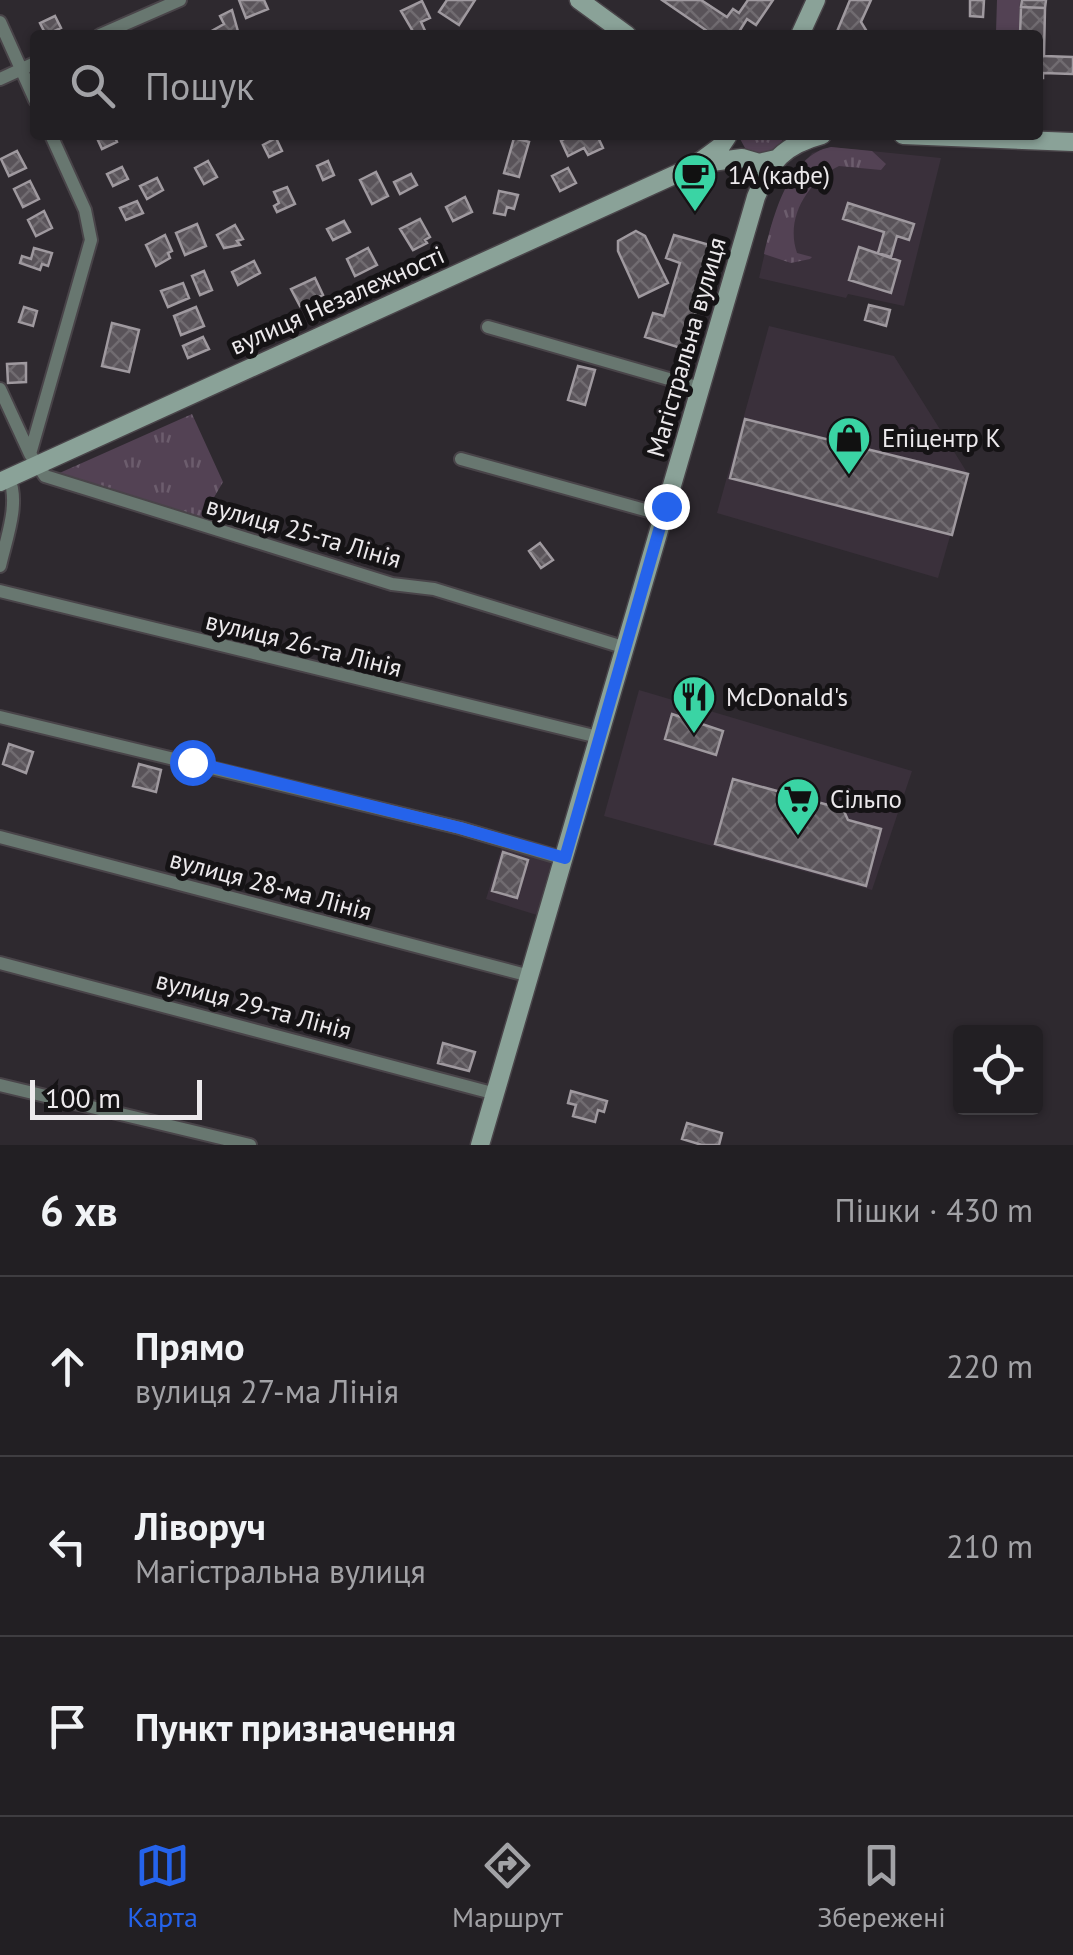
<!DOCTYPE html>
<html lang="uk">
<head>
<meta charset="utf-8">
<style>
  body { margin:0; font-family:"PT Sans",sans-serif; background:#2e2c30; color:#f1f3f6 }
  .controls { position:absolute; right:30px; bottom:30px; display:grid; overflow:hidden; border-radius:10px; box-shadow:0 2px 8px #0004 }
  .controls button { width:90px; height:90px; display:grid; place-items:center; padding:0; border:0; border-bottom:2px solid #3f3d41; background:#221f23; color:#f1f3f6; font:50px sans-serif }
  .scale { position:absolute; left:30px; bottom:25px; width:172px; box-sizing:border-box; padding-left:10px; border:5px solid #ece9ec; border-top:0; font-size:28px; line-height:35px; white-space:nowrap; color:#ece9ec; -webkit-text-stroke:8px #151315; paint-order:stroke }
  .stop { position:absolute; width:30px; height:30px; margin:-22px; border:8px solid #2563eb; border-radius:50%; background:#fff }
  .stop.end { background:#2563eb; border-color:#fff; box-shadow:0 2px 10px #0008 }
  .list { margin:0; padding:0; list-style:none }
  h2 { display:flex; justify-content:space-between; align-items:center; height:130px; margin:0; padding:0 40px; font-size:42px }
  h2 small { font-size:32px; font-weight:400; color:#a2a2a6 }
  .list li { display:grid; grid-template-columns:65px 1fr auto; gap:30px; align-items:center; box-sizing:border-box; height:180px; padding:0 40px; border-top:2px solid #3f3d41 }
  .list b { display:block; font-size:38px; white-space:nowrap }
  .list p { margin:0; font-size:32px; white-space:nowrap; color:#a2a2a6 }
  .list em { font-size:32px; font-style:normal; color:#a2a2a6 }
  .icon { flex:none; width:55px; height:55px; fill:none; stroke:currentColor; stroke-width:2; stroke-linecap:round; stroke-linejoin:round }
  .map { position:relative; flex:none; width:1073px; height:1145px; overflow:hidden }
  .search { position:absolute; background:#221f23; box-shadow:0 2px 8px #0004; left:30px; right:30px; top:30px; height:110px; display:flex; align-items:center; gap:25px; box-sizing:border-box; padding:0 35px; border-radius:10px; color:#a2a2a6; font-size:38px }
  .sheet { height:670px; background:#221f23 }
  nav { display:flex; justify-content:space-around; align-items:center; box-sizing:border-box; height:140px; border-top:2px solid #3f3d41; background:#221f23; font-size:28px; color:#a2a2a6 }
  nav a { display:grid; justify-items:center; gap:5px }
  nav .on { color:#2563eb }
  .map>svg:first-child { display:block }
  .built { fill:#3a303b }
  .grass { fill:url(#grass-tufts) }
  .building { fill:url(#building-cross-hatch); stroke:#9f999f; stroke-width:2.5 }
  .lines { fill:none; stroke-linecap:round; stroke-linejoin:round }
  .street-casing { stroke:#494449; stroke-width:16 }
  .secondary-casing { stroke:#494449; stroke-width:21 }
  .street { stroke:#687770; stroke-width:12 }
  .secondary { stroke:#8aa298; stroke-width:18 }
  .route { stroke:#2563eb; stroke-width:12 }
  .labels { text-anchor:middle; dominant-baseline:central; stroke-width:10; stroke-linejoin:round; paint-order:stroke }
  .poi-label { font-size:25px; fill:#ece9ec; stroke:#151315; text-anchor:start }
  .street-label { font-size:25px; fill:#ece9ec; stroke:#151315 }
</style>
</head>
<body>
<div class="map">
<svg width="1073" height="1145" viewBox="0 0 1073 1145">
  <defs>
    <pattern id="grass-tufts" width="24" height="20" patternUnits="userSpaceOnUse" patternTransform="scale(2.5)"><rect width="24" height="20" fill="#534254"/><path d="M3 7l-1-3M5 7V3M7 7l1-3M15 17l-1-3M17 17v-4M19 17l1-3" fill="none" stroke="#6c5d6d"/></pattern>
    <pattern id="building-cross-hatch" width="8" height="8" patternUnits="userSpaceOnUse" patternTransform="scale(2.5)"><rect width="8" height="8" fill="#595359"/><path d="M0 0l8 8M0 8l8-8" fill="none" stroke="#716c71"/></pattern>
  </defs>
  <rect width="100%" height="100%" fill="#2e292f"/>
  <path class="built" d="M831,147L941,158L904,306L848,294L846,298L759,278L771,226L791,181L812,153Z
    M769,326L894,356L968,474L938,578L717,513Z
    M639,690L912,771L872,890L604,816Z
    M502,847L552,859L537,915L486,899Z"/>
  <path class="grass" d="M997,0H1020L1019,35L996,33Z
    M738,135H785C778,153 762,159 745,148Z
    M831,147L872,151L886,164L881,170L839,166C807,182 785,218 797,253L812,257L810,259L791,263L764,254C773,217 788,155 831,147Z
    M192,414L223,482L202,518L55,475Z"/>
  <path class="building" d="M239,0H264L268,9L246,18Z
    M447,0H475L459,25L439,12Z
    M662,0H701L727,17L733,9L739,13L748,0H773L756,25L747,19L737,35H713Z
    M850,0H871L861,22L869,35L836,34Z
    M970,0H984L983,17L970,16Z
    M1022,0H1046L1045,8L1021,7Z
    M422,1L430,18L421,22L427,35H415L401,11Z
    M1021,7L1045,8L1044,56L1073,57V74L1043,73V78H1038V35H1020Z
    M232,10L239,35H212L210,32L224,24L220,16Z
    M55,16L61,28L46,35L40,23Z
    M114,135L117,142L102,149L96,136Z
    M588,135L589,138L597,135L603,148L588,155L584,148L568,156L561,141L570,135Z
    M276,138L282,151L269,157L263,145Z
    M514,138L529,142L519,177L504,173Z
    M17,151L26,168L9,176L1,159Z
    M208,161L217,177L204,184L195,168Z
    M328,161L334,175L323,180L317,166Z
    M122,167L128,179L113,186L107,174Z
    M568,168L576,183L560,191L552,176Z
    M376,172L388,196L372,204L360,180Z
    M411,174L417,185L400,194L394,182Z
    M157,178L163,190L147,199L140,186Z
    M30,181L39,199L23,207L14,189Z
    M287,187L295,204L277,212L274,206L279,203L274,192Z
    M499,191L518,195L514,209L507,207L505,215L494,213Z
    M465,197L472,212L453,221L446,207Z
    M137,201L143,213L126,220L120,208Z
    M848,203L914,224L909,240L897,236L891,257L878,253L884,232L843,219Z
    M44,211L52,228L36,236L28,220Z
    M420,219L430,237L425,240L427,243L413,250L400,229Z
    M344,221L350,232L333,240L327,229Z
    M197,224L206,246L185,255L176,233Z
    M235,225L243,239L237,241L240,245L224,248L217,235Z
    M636,231L645,236L668,283L639,297L618,251V241Z
    M165,235L172,251L168,253L170,258L156,266L146,245Z
    M674,235L717,247L684,349L645,337L653,313L664,316L680,263L666,258Z
    M859,247L900,261L891,293L849,280Z
    M34,248L52,253L48,266L42,264L40,270L20,263L22,256L31,259Z
    M368,248L377,265L355,276L347,259Z
    M254,261L260,273L238,285L232,272Z
    M204,271L212,290L200,295L192,276Z
    M315,278L323,295L300,306L291,289Z
    M183,283L189,298L168,307L161,291Z
    M869,305L890,310L886,326L865,320Z
    M24,307L37,311L33,326L19,322Z
    M196,307L204,326L181,335L174,316Z
    M112,323L139,330L129,372L102,366Z
    M203,337L209,349L188,358L183,346Z
    M26,363V382L8,383L7,364Z
    M578,366L595,370L585,405L568,400Z
    M745,419L968,474L952,535L730,478Z
    M540,543L553,560L541,568L529,551Z
    M672,714L723,731L716,755L665,739Z
    M9,744L33,752L26,773L3,764Z
    M139,764L161,770L156,792L133,786Z
    M733,779L843,809L848,820L881,829L866,886L715,844Z
    M503,852L528,860L517,898L492,891Z
    M443,1043L475,1052L469,1071L438,1063Z
    M571,1091L607,1101L604,1112L598,1110L595,1122L573,1116L576,1105L568,1103Z
    M687,1123L722,1133L719,1145H702L682,1139Z"/>
  <g class="lines">
    <g class="street-casing">
      <path id="street" d="M0,22L35,100
        M100,35L180,0
        M0,79L35,63
        M51,135L85,210L91,240L30,454L45,476L392,584L434,589L623,647
        M488,327L700,388
        M0,389L30,454
        M461,459L663,515
        M0,566C6,539 20,504 9,478
        M0,591L598,737
        M0,717L460,828L565,859
        M0,837L530,976
        M0,963L496,1094
        M0,1085L250,1145"/>
    </g>
    <g class="secondary-casing">
      <path id="secondary" d="M579,0L627,35
        M800,35L816,0
        M903,135L1073,142
        M704,163L742,158L759,163L776,159
        M0,482L694,166L721,146L727,137
        M480,1145L756,197C770,161 784,145 822,135"/>
    </g>
    <use href="#street" class="street"/>
    <use href="#secondary" class="secondary"/>
  </g>
  <g class="lines">
    <path class="route" d="M192,762L460,828L565,858L666,506"/>
  </g>
  <defs>
    <g id="cafe-pin" transform="scale(2.25)"><path d="M0 17L-7.5 6A9.5 9.5 0 1 1 7.5 6Z" fill="#3ad4a4" stroke="#151315"/><path d="M-5.5-4.5H6V0H3Q3 3.5 0 3.5H-2.5Q-5.5 3.5-5.5 0ZM3-3.2v2h1.7v-2ZM-6 4.5H4V6H-6Z" fill="#111"/></g>
    <g id="shop-pin" transform="scale(2.25)"><path d="M0 17L-7.5 6A9.5 9.5 0 1 1 7.5 6Z" fill="#3ad4a4" stroke="#151315"/><path d="M-5-2.5h2.3a2.7 3.5 0 0 1 5.4 0H5L5.5 6h-11ZM-1.5-2.5h3a1.5 2.3 0 0 0-3 0Z" fill="#111"/></g>
    <g id="restaurant-pin" transform="scale(2.25)"><path d="M0 17L-7.5 6A9.5 9.5 0 1 1 7.5 6Z" fill="#3ad4a4" stroke="#151315"/><path d="M-5-6h1v4h1v-4h1v4h1v-4h1v5L-1.5 .5V6h-2V.5L-5-1ZM5-6V6H3V1.5H1.5Q1.5-4 5-6Z" fill="#111"/></g>
    <g id="supermarket-pin" transform="scale(2.25)"><path d="M0 17L-7.5 6A9.5 9.5 0 1 1 7.5 6Z" fill="#3ad4a4" stroke="#151315"/><path d="M-6-5.5h2.5l.6 2H6L4.5 2H-2.5L-4.4-4H-6ZM-1.5 3.2a1.3 1.3 0 1 0 .1 0ZM3 3.2a1.3 1.3 0 1 0 .1 0Z" fill="#111"/></g>
  </defs>
  <g fill-rule="evenodd">
    <use href="#cafe-pin" x="695" y="175"/>
    <use href="#shop-pin" x="849" y="438"/>
    <use href="#restaurant-pin" x="694" y="697"/>
    <use href="#supermarket-pin" x="798" y="799"/>
  </g>
  <g class="labels">
    <g class="poi-label">
      <text x="728" y="175">1А (кафе)</text>
      <text x="882" y="438">Епіцентр К</text>
      <text x="726" y="697">McDonald's</text>
      <text x="830" y="799">Сільпо</text>
    </g>
    <g class="street-label">
      <text transform="translate(337 300) rotate(-24)">вулиця Незалежності</text>
      <text transform="translate(686 347) rotate(-74)">Магістральна вулиця</text>
      <text transform="translate(304 532) rotate(16)">вулиця 25-та Лінія</text>
      <text transform="translate(304 644) rotate(14)">вулиця 26-та Лінія</text>
      <text transform="translate(271 885) rotate(15)">вулиця 28-ма Лінія</text>
      <text transform="translate(254 1005) rotate(15)">вулиця 29-та Лінія</text>
    </g>
  </g>
</svg>
<div class="controls">
<button><svg class="icon" aria-label="locate" viewBox="0 0 24 24"><circle cx="12" cy="12" r="6"/><path d="M12 2v4M12 18v4M2 12h4M18 12h4"/></svg></button>
</div>
<div class="scale">100 m</div>
<div class="stop" style="left:192px;top:762px"></div>
<div class="stop end" style="left:666px;top:506px"></div>
<div class="search"><svg class="icon" aria-label="search" viewBox="0 0 24 24"><circle cx="10" cy="10" r="6"/><path d="M15 15l6 6"/></svg>Пошук</div>
</div>
<section class="sheet">
<h2>6 хв<small>Пішки · 430 m</small></h2>
<ul class="list">
<li><svg class="icon" aria-label="ahead" viewBox="0 0 24 24"><path d="M12 20V5M6 11l6-6 6 6"/></svg><div><b>Прямо</b><p>вулиця 27-ма Лінія</p></div><em>220 m</em></li>
<li><svg class="icon" aria-label="left" viewBox="0 0 24 24"><path d="M17 20v-9H6M10 6l-5 5 5 5"/></svg><div><b>Ліворуч</b><p>Магістральна вулиця</p></div><em>210 m</em></li>
<li><svg class="icon" aria-label="arrive" viewBox="0 0 24 24"><path d="M6 21V4h12l-3 4 3 4H6"/></svg><div><b>Пункт призначення</b></div></li>
</ul>
</section>
<nav>
<a class="on"><svg class="icon" aria-label="map" viewBox="0 0 24 24"><path d="M3 6l6-2 6 2 6-2v14l-6 2-6-2-6 2zM9 4v14M15 6v14"/></svg>Карта</a>
<a><svg class="icon" aria-label="directions" viewBox="0 0 24 24"><path d="M12 3l9 9-9 9-9-9zM9 14v-3h6M13 9l2 2-2 2"/></svg>Маршрут</a>
<a><svg class="icon" aria-label="saved" viewBox="0 0 24 24"><path d="M7 4h10v16l-5-4-5 4z"/></svg>Збережені</a>
</nav>
</body>
</html>
